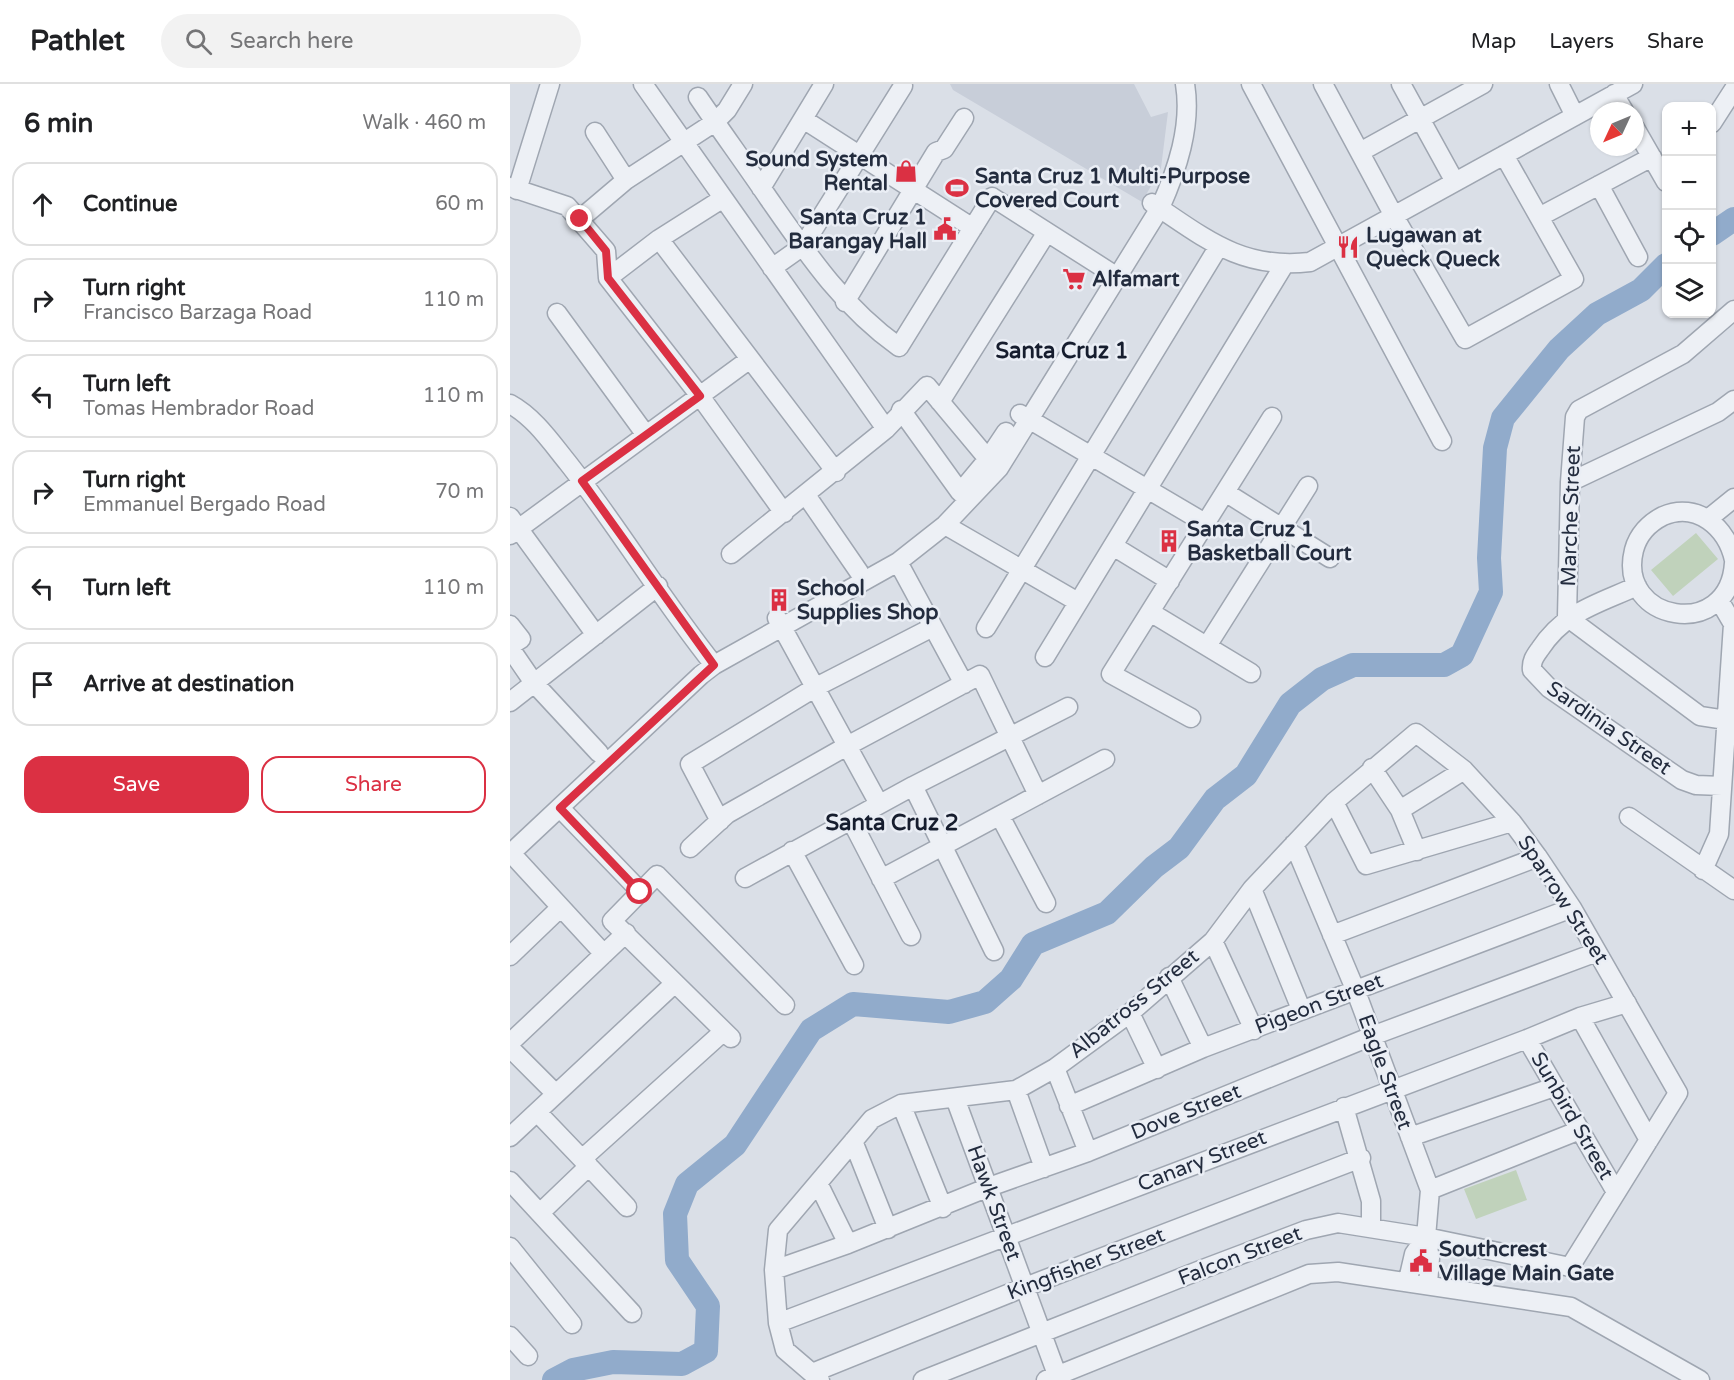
<!DOCTYPE html>
<html lang="en">
<head>
<meta charset="utf-8">
<style>
  body { margin:0; font-family:"Varela Round",sans-serif; background:#f2f2f2; color:#202124 }
  .controls { position:absolute; right:18px; top:18px; display:grid; overflow:hidden; border-radius:12px; box-shadow:0 2px 4px #0004 }
  .controls button { width:54px; height:54px; display:grid; place-items:center; padding:0; border:0; border-bottom:2px solid #e0e0e0; background:#fff; color:#202124; font:30px sans-serif }
  .compass { position:absolute; left:1080px; top:18px; width:54px; height:54px; border-radius:50%; background:#fff; box-shadow:0 2px 4px #0004; rotate:226deg }
  .stop { position:absolute; width:18px; height:18px; margin:-14px; border:4px solid #db3043; border-radius:50%; background:#fff }
  .stop.end { background:#db3043; border-color:#fff; box-shadow:0 2px 6px #0008 }
  .list { margin:0; padding:0; list-style:none }
  h2 { display:flex; justify-content:space-between; align-items:center; height:78px; margin:0; padding:0 24px; font-size:26px }
  h2 small { font-size:20px; font-weight:400; color:#757577 }
  .list li { display:grid; grid-template-columns:39px 1fr auto; gap:18px; align-items:center; box-sizing:border-box; height:84px; margin:0 12px 12px; padding:0 12px; border:2px solid #e0e0e0; border-radius:18px }
  .list b { display:block; font-size:22px; white-space:nowrap }
  .list p { margin:0; font-size:20px; white-space:nowrap; color:#757577 }
  .list em { font-size:20px; font-style:normal; color:#757577 }
  .actions { display:flex; gap:12px; padding:18px 24px }
  .actions a { flex:1; padding:14px 0; border:2px solid #db3043; border-radius:18px; text-align:center; font-size:21px; color:#db3043 }
  .actions .main { background:#db3043; color:#fff }
  .icon { flex:none; width:33px; height:33px; fill:none; stroke:currentColor; stroke-width:2; stroke-linecap:round; stroke-linejoin:round }
  .map { position:relative; flex:none; width:1224px; height:1296px; overflow:hidden }
  header { display:flex; align-items:center; gap:36px; box-sizing:border-box; height:84px; padding:0 30px; background:#fff; border-bottom:2px solid #e0e0e0 }
  header strong { font-size:28px }
  nav { display:flex; gap:33px; margin-inline-start:auto; font-size:21px }
  .search { width:420px; height:54px; background:#f2f2f2; display:flex; align-items:center; gap:15px; box-sizing:border-box; padding:0 21px; border-radius:33px; color:#757577; font-size:22px }
  main { display:flex }
  aside { flex:1; background:#fff }
  .map>svg:first-child { display:block }
  .built { fill:#c8ced9 }
  .grass { fill:#c0d2bb }
  .lines { fill:none; stroke-linecap:round; stroke-linejoin:round }
  .river { stroke:#91abcb; stroke-width:24 }
  .minor-casing { stroke:#9fa6b1; stroke-width:21 }
  .minor { stroke:#edf0f5; stroke-width:18 }
  .route { stroke:#db3043; stroke-width:8 }
  .labels { text-anchor:middle; dominant-baseline:central; stroke-width:5; stroke-linejoin:round; paint-order:stroke }
  .poi-label { font-size:21px; font-weight:bold; fill:#232c3e; stroke:#eaeef5; text-anchor:start }
  .street-label { font-size:21px; fill:#232c3e; stroke:#eaeef5 }
  .neighbourhood-label { font-size:22px; font-weight:bold; fill:#161d2e; stroke:#eaeef5 }
</style>
</head>
<body>
<header>
<strong>Pathlet</strong>
<div class="search"><svg class="icon" aria-label="search" viewBox="0 0 24 24"><circle cx="10" cy="10" r="6"/><path d="M15 15l6 6"/></svg>Search here</div>
<nav><a>Map</a><a>Layers</a><a>Share</a></nav>
</header>
<main>
<aside>
<h2>6 min<small>Walk · 460 m</small></h2>
<ul class="list">
<li><svg class="icon" aria-label="ahead" viewBox="0 0 24 24"><path d="M12 20V5M6 11l6-6 6 6"/></svg><div><b>Continue</b></div><em>60 m</em></li>
<li><svg class="icon" aria-label="right" viewBox="0 0 24 24"><path d="M7 20v-9h11M14 6l5 5-5 5"/></svg><div><b>Turn right</b><p>Francisco Barzaga Road</p></div><em>110 m</em></li>
<li><svg class="icon" aria-label="left" viewBox="0 0 24 24"><path d="M17 20v-9H6M10 6l-5 5 5 5"/></svg><div><b>Turn left</b><p>Tomas Hembrador Road</p></div><em>110 m</em></li>
<li><svg class="icon" aria-label="right" viewBox="0 0 24 24"><path d="M7 20v-9h11M14 6l5 5-5 5"/></svg><div><b>Turn right</b><p>Emmanuel Bergado Road</p></div><em>70 m</em></li>
<li><svg class="icon" aria-label="left" viewBox="0 0 24 24"><path d="M17 20v-9H6M10 6l-5 5 5 5"/></svg><div><b>Turn left</b></div><em>110 m</em></li>
<li><svg class="icon" aria-label="arrive" viewBox="0 0 24 24"><path d="M6 21V4h12l-3 4 3 4H6"/></svg><div><b>Arrive at destination</b></div></li>
</ul>
<div class="actions"><a class="main">Save</a><a>Share</a></div>
</aside>
<div class="map">
<svg width="1224" height="1296" viewBox="0 0 1224 1296">
  <rect width="100%" height="100%" fill="#dadfe7"/>
  <path class="built" d="M440,0H624L641,33L658,28L651,84L632,118L443,6Z"/>
  <path class="grass" d="M1186,449L1208,475L1163,512L1141,486Z
    M1006,1086L1017,1116L966,1135L954,1105Z"/>
  <g class="lines">
    <path class="river" d="M1202,150L1224,135
      M44,1296L63,1286L103,1278L172,1280L196,1267L198,1222L167,1176L165,1130L177,1100L225,1061L301,946L343,920L439,928L475,918L501,895L523,860L597,829L644,783L669,764L705,715L736,691L780,620L812,595L843,581H934L952,571L981,508L979,474L985,364L993,334L1049,265L1087,230L1131,206L1156,181"/>
    <g class="minor-casing">
      <path id="minor" d="M133,0L376,345
        M741,0L932,357
        M813,0L884,132L955,255L1064,195L994,71
        M891,0L945,98
        M1049,0L1065,32
        M1104,10L1114,27
        M188,13C211,47 236,81 259,115C298,171 333,223 389,263L482,113L606,192
        M293,35L463,144
        M1202,39L1224,5
        M1125,44L1156,98
        M85,48L116,96
        M850,68L973,0
        M1089,101L1128,173
        M0,103L57,122L96,167L98,194L190,312L274,429
        M251,104L314,0
        M7,106L40,0
        M642,119C696,155 732,186 800,178L1123,0
        M1029,133L1142,73
        M70,135L116,96L205,38L217,26L233,0
        M149,155L326,388
        M262,184L293,162L393,2
        M98,194L149,155L212,115
        M335,218L426,68L434,65L454,34
        M47,229L136,351
        M430,318L537,148
        M0,320C24,333 41,358 58,379C109,444 152,516 204,581
        M391,326L450,408
        M510,330L695,439
        M1060,398L1208,328L1224,316
        M453,405L478,375L496,348
        M715,408L820,474
        M296,411L349,488
        M0,433L86,551
        M1198,435L1224,414
        M435,441L568,518
        M0,451L240,275
        M603,462L660,497
        M221,470L376,345L417,302L478,375
        M1224,476C1217,444 1187,417 1153,432C1139,439 1128,451 1124,466C1106,538 1219,558 1224,479
        M388,478L454,600
        M1127,502C1088,520 1055,527 1030,565C1025,572 1021,577 1022,586L1039,604L1172,696L1186,701L1212,702
        M640,528L741,589
        M1057,533L1060,398L1065,333L1069,326L1173,270L1224,226
        M1057,533L1190,632L1216,636
        M267,534L369,720
        M0,541L11,555L0,562
        M476,544L709,162
        M697,562L798,402
        M0,564L24,599L89,669
        M535,573L774,181
        M0,618L148,502
        M681,634L601,590L762,333
        M862,684L890,726L907,767
        M403,702L484,867
        M824,718L856,781L1002,738
        M50,724L131,808
        M890,726L954,686
        M490,732L536,819
        M1119,733L1224,806
        M341,736L401,852
        M210,737L180,680L306,603L423,543
        M784,760L845,905L920,1106L916,1153L920,1174L918,1200
        M180,764L217,730L337,662L470,591L528,711
        M282,767L344,881
        M1,769L94,870
        M0,770L191,591L204,581L388,478L435,441L489,384L650,124C667,86 682,42 675,0
        M1193,786L1209,750L1223,540L1209,516
        M235,794L403,702L558,623
        M371,795L595,675
        M742,805L791,925
        M822,851L1028,773
        M703,857L744,946
        M0,872L50,824
        M659,893L693,964
        M620,929L647,985
        M1070,933L1139,1056
        M221,954L102,837L147,791L275,921
        M1017,955L1106,1108
        M0,959L116,849
        M0,964L46,1010
        M545,984L578,1068
        M506,1006L534,1084
        M445,1014L549,1296
        M391,1020L433,1124
        M559,1022L693,964L1062,824
        M834,1023L861,1117V1143
        M27,1028L72,1075L214,947
        M0,1053L165,899
        M900,1053L1044,1003
        M343,1057L378,1145
        M72,1075L117,1123
        M0,1097L122,1229
        M308,1099L338,1160
        M920,1106L1070,1046
        M30,1129L79,1082
        M0,1163L62,1240
        M264,1186L338,1160L479,1103L578,1068L862,952L1087,868
        M898,1196L904,1170L916,1153
        M268,1239L1017,955L1070,933L1117,919
        M0,1252L18,1272
        M302,1289L515,1203L851,1074
        M310,1296L275,1266L268,1239L264,1186L268,1146L362,1035L391,1020L506,1006L545,984L620,929L703,857L742,805L824,718L906,649L954,686L1002,738L1028,773L1062,824L1168,1009L1060,1183L916,1153L828,1139L796,1146L693,1185L413,1296
        M536,1296L799,1190L828,1188L1061,1223L1190,1296"/>
    </g>
    <use href="#minor" class="minor"/>
  </g>
  <g class="lines">
    <path class="route" d="M70,135L96,167L98,194L190,312L72,397L204,581L50,724L130,808"/>
  </g>
  <defs>
    <g id="shop-bare" transform="scale(1.8)"><path d="M-5-2.5h2.3a2.7 3.5 0 0 1 5.4 0H5L5.5 6h-11ZM-1.5-2.5h3a1.5 2.3 0 0 0-3 0Z" fill="#db3043" stroke="#eaeef5" stroke-width="2.5" paint-order="stroke"/></g>
    <g id="stadium-bare" transform="scale(1.8)"><path d="M0-5a6.5 5 0 1 0 0 10a6.5 5 0 1 0 0-10ZM-3.5-1.8h7v3.6h-7Z" fill="#db3043" stroke="#eaeef5" stroke-width="2.5" paint-order="stroke"/></g>
    <g id="civic-bare" transform="scale(1.8)"><path d="M-.6-6.5H3V-4.5H.6V-3L4-1V1h2V6H-6V1h2V-1L-.6-3ZM-1.2 2.5V6h2.4V2.5Z" fill="#db3043" stroke="#eaeef5" stroke-width="2.5" paint-order="stroke"/></g>
    <g id="restaurant-bare" transform="scale(1.8)"><path d="M-5-6h1v4h1v-4h1v4h1v-4h1v5L-1.5 .5V6h-2V.5L-5-1ZM5-6V6H3V1.5H1.5Q1.5-4 5-6Z" fill="#db3043" stroke="#eaeef5" stroke-width="2.5" paint-order="stroke"/></g>
    <g id="supermarket-bare" transform="scale(1.8)"><path d="M-6-5.5h2.5l.6 2H6L4.5 2H-2.5L-4.4-4H-6ZM-1.5 3.2a1.3 1.3 0 1 0 .1 0ZM3 3.2a1.3 1.3 0 1 0 .1 0Z" fill="#db3043" stroke="#eaeef5" stroke-width="2.5" paint-order="stroke"/></g>
    <g id="building-bare" transform="scale(1.8)"><path d="M-4-6H4V6H1V3H-1V6H-4ZM-2.5-4.3h1.7v1.8h-1.7ZM.8-4.3h1.7v1.8H.8ZM-2.5-1h1.7V.8h-1.7ZM.8-1h1.7V.8H.8Z" fill="#db3043" stroke="#eaeef5" stroke-width="2.5" paint-order="stroke"/></g>
  </defs>
  <g fill-rule="evenodd">
    <use href="#shop-bare" x="396" y="87"/>
    <use href="#stadium-bare" x="447" y="104"/>
    <use href="#civic-bare" x="435" y="145"/>
    <use href="#restaurant-bare" x="838" y="163"/>
    <use href="#supermarket-bare" x="564" y="195"/>
    <use href="#building-bare" x="659" y="457"/>
    <use href="#building-bare" x="269" y="516"/>
    <use href="#civic-bare" x="911" y="1177"/>
  </g>
  <g class="labels">
    <g class="poi-label">
      <text x="378" y="75" text-anchor="end">Sound System<tspan x="378" dy="24">Rental</tspan></text>
      <text x="465" y="92">Santa Cruz 1 Multi-Purpose<tspan x="465" dy="24">Covered Court</tspan></text>
      <text x="417" y="133" text-anchor="end">Santa Cruz 1<tspan x="417" dy="24">Barangay Hall</tspan></text>
      <text x="856" y="151">Lugawan at<tspan x="856" dy="24">Queck Queck</tspan></text>
      <text x="582" y="195">Alfamart</text>
      <text x="677" y="445">Santa Cruz 1<tspan x="677" dy="24">Basketball Court</tspan></text>
      <text x="287" y="504">School<tspan x="287" dy="24">Supplies Shop</tspan></text>
      <text x="929" y="1165">Southcrest<tspan x="929" dy="24">Village Main Gate</tspan></text>
    </g>
    <g class="street-label">
      <text transform="translate(1061 432) rotate(-88)">Marche Street</text>
      <text transform="translate(1099 644) rotate(35)">Sardinia Street</text>
      <text transform="translate(1053 816) rotate(57)">Sparrow Street</text>
      <text transform="translate(624 920) rotate(-39)">Albatross Street</text>
      <text transform="translate(809 920) rotate(-21)">Pigeon Street</text>
      <text transform="translate(875 988) rotate(70)">Eagle Street</text>
      <text transform="translate(676 1028) rotate(-22)">Dove Street</text>
      <text transform="translate(1062 1032) rotate(60)">Sunbird Street</text>
      <text transform="translate(692 1077) rotate(-21)">Canary Street</text>
      <text transform="translate(484 1119) rotate(70)">Hawk Street</text>
      <text transform="translate(730 1172) rotate(-21)">Falcon Street</text>
      <text transform="translate(576 1180) rotate(-21)">Kingfisher Street</text>
    </g>
    <g class="neighbourhood-label">
      <text x="552" y="267">Santa Cruz 1</text>
      <text x="382" y="739">Santa Cruz 2</text>
    </g>
  </g>
</svg>
<div class="controls">
<button>+</button>
<button>−</button>
<button><svg class="icon" aria-label="locate" viewBox="0 0 24 24"><circle cx="12" cy="12" r="6"/><path d="M12 2v4M12 18v4M2 12h4M18 12h4"/></svg></button>
<button><svg class="icon" aria-label="layers" viewBox="0 0 24 24"><path d="M12 4l9 5-9 5-9-5zM3 14l9 5 9-5"/></svg></button>
</div>
<svg class="compass" viewBox="-18 -18 36 36"><path d="M0-13l5 13h-10z" fill="#e53935"/><path d="M0 13l5-13h-10z" fill="#757577"/></svg>
<div class="stop" style="left:130px;top:808px"></div>
<div class="stop end" style="left:70px;top:135px"></div>
</div>
</main>
</body>
</html>
